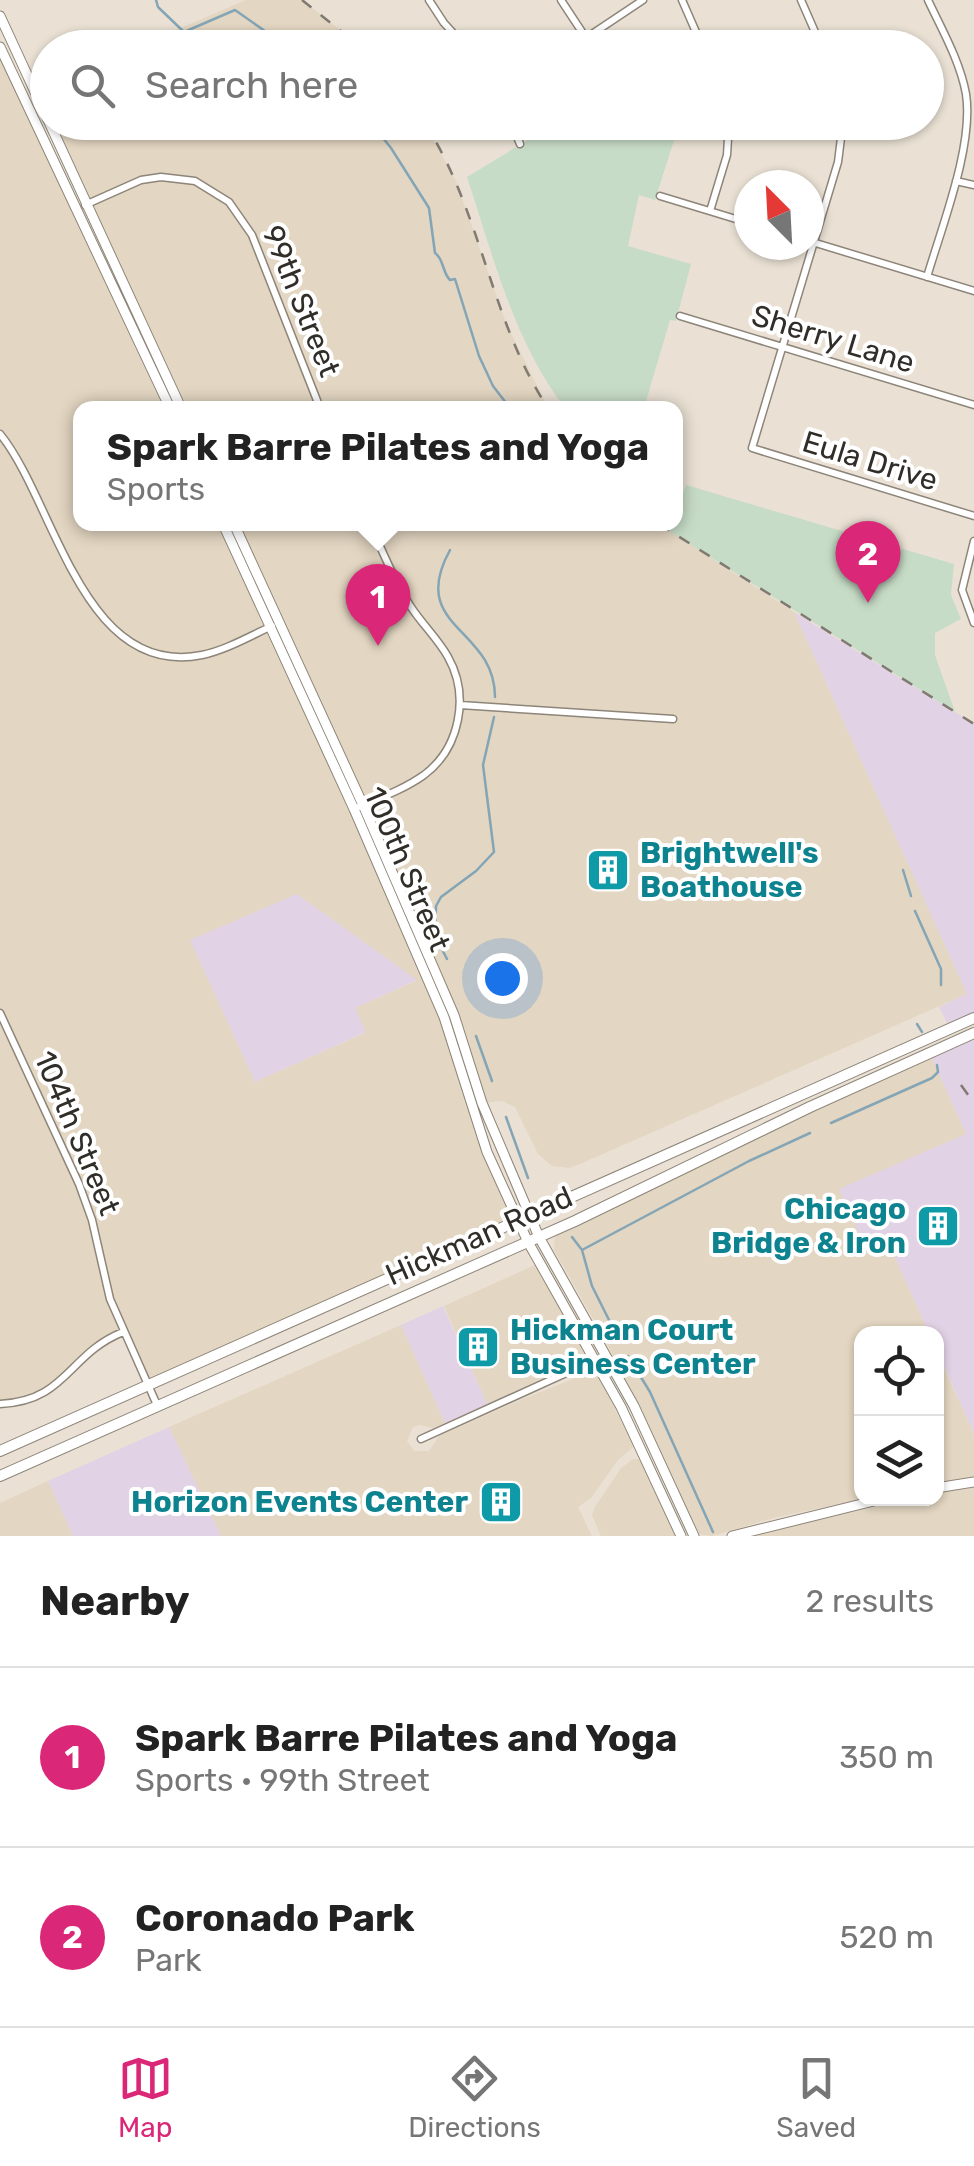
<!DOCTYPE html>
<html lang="en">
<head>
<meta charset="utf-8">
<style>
  body { margin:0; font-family:Rubik,sans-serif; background:#f6f6f6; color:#222 }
  .controls { position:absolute; right:30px; bottom:30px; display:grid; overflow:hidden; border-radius:20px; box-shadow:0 2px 8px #0004 }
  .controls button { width:90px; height:90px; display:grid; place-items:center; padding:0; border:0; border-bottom:2px solid #e0e0e0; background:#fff; color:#222; font:50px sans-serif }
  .compass { position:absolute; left:734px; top:170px; width:90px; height:90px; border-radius:50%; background:#fff; box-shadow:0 2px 8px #0004; rotate:336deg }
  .you { position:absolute; left:502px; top:978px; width:35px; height:35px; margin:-25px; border:8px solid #fff; border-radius:50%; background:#1a73e8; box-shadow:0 0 0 15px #1a73e833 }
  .badge { display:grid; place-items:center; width:65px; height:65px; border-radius:50%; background:#db2777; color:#fff; font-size:32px; font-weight:700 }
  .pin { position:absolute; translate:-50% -82px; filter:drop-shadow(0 2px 5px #0008) }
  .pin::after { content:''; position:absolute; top:52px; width:35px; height:30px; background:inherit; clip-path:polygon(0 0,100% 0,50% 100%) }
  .popup { position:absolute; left:73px; top:401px; width:610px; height:130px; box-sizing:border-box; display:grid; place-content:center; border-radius:20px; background:#fff; filter:drop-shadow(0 2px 8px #0005); font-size:32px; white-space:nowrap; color:#767676 }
  .popup b { font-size:38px; color:#222 }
  .popup::after { content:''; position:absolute; left:50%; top:100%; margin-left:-20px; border:20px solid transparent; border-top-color:#fff }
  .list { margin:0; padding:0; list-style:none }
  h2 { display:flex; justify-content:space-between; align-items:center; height:130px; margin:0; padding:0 40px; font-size:42px }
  h2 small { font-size:32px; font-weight:400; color:#767676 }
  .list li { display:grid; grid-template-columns:65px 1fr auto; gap:30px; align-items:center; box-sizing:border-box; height:180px; padding:0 40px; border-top:2px solid #e0e0e0 }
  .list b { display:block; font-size:38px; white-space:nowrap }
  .list p { margin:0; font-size:32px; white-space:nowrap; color:#767676 }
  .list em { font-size:32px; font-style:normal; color:#767676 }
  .icon { flex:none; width:55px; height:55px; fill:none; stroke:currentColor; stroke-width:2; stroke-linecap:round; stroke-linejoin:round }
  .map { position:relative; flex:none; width:974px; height:1536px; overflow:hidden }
  .search { position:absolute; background:#fff; box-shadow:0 2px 8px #0004; left:30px; right:30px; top:30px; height:110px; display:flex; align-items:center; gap:25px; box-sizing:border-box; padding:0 35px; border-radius:55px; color:#767676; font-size:38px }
  .sheet { height:490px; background:#fff }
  nav { display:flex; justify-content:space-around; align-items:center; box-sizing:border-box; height:140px; border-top:2px solid #e0e0e0; background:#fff; font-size:28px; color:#767676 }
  nav a { display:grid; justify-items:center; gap:5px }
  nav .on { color:#db2777 }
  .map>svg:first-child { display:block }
  .built { fill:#e3d6c2; fill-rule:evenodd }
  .industrial { fill:#e2d2e5 }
  .green { fill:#c7dcc7 }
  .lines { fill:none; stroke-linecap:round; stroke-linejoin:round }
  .stream { stroke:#84a5b5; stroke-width:2.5 }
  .street-casing { stroke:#8d8579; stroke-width:9 }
  .secondary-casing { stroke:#8d8579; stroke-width:11 }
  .primary-casing { stroke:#8d8579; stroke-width:12 }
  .street { stroke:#fff; stroke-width:6 }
  .secondary { stroke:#fff; stroke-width:9 }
  .primary { stroke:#fff; stroke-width:10 }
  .rail { stroke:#807a72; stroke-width:2.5; stroke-dasharray:12 12; stroke-linecap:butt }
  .labels { text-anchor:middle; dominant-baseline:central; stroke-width:8; stroke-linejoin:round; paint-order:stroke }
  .street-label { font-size:30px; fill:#312e29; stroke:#fff }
  .culture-label { font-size:30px; font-weight:bold; fill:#0d838f; stroke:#fff; text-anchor:start }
</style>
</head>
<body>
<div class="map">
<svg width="974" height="1536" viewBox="0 0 974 1536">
  <rect width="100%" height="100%" fill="#eae1d4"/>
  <path class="built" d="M246,0H302L362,47H136Z
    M0,47L170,408H80V524H223L444,1017L470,1106L519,1221L148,1385L123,1333L109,1338L51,1390L0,1404ZM191,941L416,981L355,1008L365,1033L255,1082Z
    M49,123H424L456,181L506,323L548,408H181Z
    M234,524H659L794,612L967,994L580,1164L569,1168L552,1166L538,1154L515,1107L502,1101L482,1103L454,1015Z
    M931,1056L966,1134L867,1251L888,1242L929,1333L862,1334V1498L864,1499L777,1517L712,1536L699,1534L605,1340L554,1250L555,1237L562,1231Z
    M535,1265L584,1350L585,1358L487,1404L444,1306Z
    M401,1325L445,1423L433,1428L420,1425L413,1427L407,1441L414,1451H429L439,1436L523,1399L590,1372L597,1374L634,1446L618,1460L591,1498L578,1507L592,1536H221L169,1427Z
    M936,1350L974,1434V1477L937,1484Z
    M633,1459H640L676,1536H601L592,1515L595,1507L621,1468Z
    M48,1481L73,1536H0V1503Z
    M974,1487V1536H748L910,1499L936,1498L937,1493Z"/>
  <path class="industrial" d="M794,612L974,724V1018L950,1029L939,1007L967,994Z
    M297,894L417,980L355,1008L366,1032L255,1082L190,940Z
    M974,1037V1434L937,1350L936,1334L929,1333L888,1242L867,1251L839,1189L966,1134L931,1056Z
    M443,1306L487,1404L445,1423L401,1325Z
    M169,1427L221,1536H73L48,1481Z"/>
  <path class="green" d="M556,123H675L678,128L655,200L639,195L628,246L691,264L676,321L670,320L644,408H565C514,342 493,256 467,177Z
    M686,485L954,564L951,595L961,619L935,633V655L955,712L669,531L672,524H676V513Z"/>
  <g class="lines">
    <path class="stream" d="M156,0L158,7L184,32L235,10L289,48
      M370,122L391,148L429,208L435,253C444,259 442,272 450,280L455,279L479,356L493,386L510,408
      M450,550C407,628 495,627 495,697
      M903,870L911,896
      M915,911L941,969V985
      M447,959L435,936L436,906L441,897L476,871L494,852L483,765L494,717
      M917,1024L922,1032
      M476,1036L492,1081
      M506,1117L528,1178
      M831,1123L932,1078L938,1072L937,1065
      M572,1237L582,1250L592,1286L616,1334
      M582,1250L749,1161L810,1133
      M628,1356L650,1392L713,1532"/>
    <g class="street-casing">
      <path id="street" d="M429,0L444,23L467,48
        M561,0L586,38
        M682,0L703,48
        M801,0L822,48
        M571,48L643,0
        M511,122L520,144
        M843,122L838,162L752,448L974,516
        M956,181L974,185
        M660,196L749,223
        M85,205L141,180L161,177L195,181L229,202L252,235L320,408
        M710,211L727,155L729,122
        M809,241L974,291
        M927,277C942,226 974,145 966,94C960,61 942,30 928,0
        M680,316L974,405
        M0,434C55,501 82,679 202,655C226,650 250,636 272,626
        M974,541L962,590L974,623
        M460,705L673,719
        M354,809C377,799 403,790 424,775C460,748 470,696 448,657C438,639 422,624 411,607C394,581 383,552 370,524
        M0,1013L79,1184L92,1220L110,1299L157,1405
        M0,1404C67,1401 68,1354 123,1332
        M421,1439L597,1359"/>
    </g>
    <g class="secondary-casing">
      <path id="secondary" d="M0,16L48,120
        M0,47L170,408
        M49,122L181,408
        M223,524L354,809L444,1017L487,1152L528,1242L621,1407L681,1536
        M234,524L363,805L454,1015L482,1103L539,1237L634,1406L694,1536
        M936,1488L974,1482
        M732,1536L886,1498"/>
    </g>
    <g class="primary-casing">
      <path id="primary" d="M0,1451L974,1018
        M0,1476L575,1221L810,1107L974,1033"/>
    </g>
    <use href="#street" class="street"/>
    <use href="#secondary" class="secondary"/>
    <use href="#primary" class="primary"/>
    <path class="rail" d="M302,0L362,48
      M424,122C482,211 490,321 548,408
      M659,524L974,724
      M961,1085L974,1103"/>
  </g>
  <defs>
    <g id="building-square" transform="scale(2.25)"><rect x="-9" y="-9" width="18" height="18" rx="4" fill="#0f9aa8" stroke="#fff"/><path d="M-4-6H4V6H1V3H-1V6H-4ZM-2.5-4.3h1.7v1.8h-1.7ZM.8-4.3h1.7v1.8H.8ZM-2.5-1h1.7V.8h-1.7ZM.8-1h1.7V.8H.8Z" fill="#fff"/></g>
  </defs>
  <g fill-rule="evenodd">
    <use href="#building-square" x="608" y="870"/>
    <use href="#building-square" x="938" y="1226"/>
    <use href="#building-square" x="478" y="1347"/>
    <use href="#building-square" x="501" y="1502"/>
  </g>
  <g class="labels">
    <g class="street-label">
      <text transform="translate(301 301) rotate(68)">99th Street</text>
      <text transform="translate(833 339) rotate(17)">Sherry Lane</text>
      <text transform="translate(870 461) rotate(17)">Eula Drive</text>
      <text transform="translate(407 869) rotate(67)">100th Street</text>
      <text transform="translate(77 1133) rotate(67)">104th Street</text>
      <text transform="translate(479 1236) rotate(-24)">Hickman Road</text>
    </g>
    <g class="culture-label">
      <text x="640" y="853">Brightwell's<tspan x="640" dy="34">Boathouse</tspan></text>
      <text x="906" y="1209" text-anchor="end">Chicago<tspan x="906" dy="34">Bridge &amp; Iron</tspan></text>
      <text x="510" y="1330">Hickman Court<tspan x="510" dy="34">Business Center</tspan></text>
      <text x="468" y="1502" text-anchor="end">Horizon Events Center</text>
    </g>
  </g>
</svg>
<div class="controls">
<button><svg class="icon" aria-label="locate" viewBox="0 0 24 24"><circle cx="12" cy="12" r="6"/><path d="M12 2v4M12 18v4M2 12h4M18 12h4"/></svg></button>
<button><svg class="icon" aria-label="layers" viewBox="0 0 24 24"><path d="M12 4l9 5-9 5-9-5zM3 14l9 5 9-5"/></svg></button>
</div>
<svg class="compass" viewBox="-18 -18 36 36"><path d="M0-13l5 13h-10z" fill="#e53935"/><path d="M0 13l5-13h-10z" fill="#767676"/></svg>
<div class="you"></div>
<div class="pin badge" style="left:378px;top:646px">1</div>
<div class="popup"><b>Spark Barre Pilates and Yoga</b>Sports</div>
<div class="pin badge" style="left:868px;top:603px">2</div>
<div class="search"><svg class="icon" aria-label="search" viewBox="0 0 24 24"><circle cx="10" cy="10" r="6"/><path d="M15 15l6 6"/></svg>Search here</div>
</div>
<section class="sheet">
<h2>Nearby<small>2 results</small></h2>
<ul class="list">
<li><span class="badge">1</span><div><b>Spark Barre Pilates and Yoga</b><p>Sports · 99th Street</p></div><em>350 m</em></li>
<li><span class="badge">2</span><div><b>Coronado Park</b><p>Park</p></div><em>520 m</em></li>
</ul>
</section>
<nav>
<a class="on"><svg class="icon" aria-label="map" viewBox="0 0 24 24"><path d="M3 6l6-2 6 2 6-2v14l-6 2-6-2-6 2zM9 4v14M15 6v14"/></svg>Map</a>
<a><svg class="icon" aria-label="directions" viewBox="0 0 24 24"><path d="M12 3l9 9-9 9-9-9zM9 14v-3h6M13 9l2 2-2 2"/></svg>Directions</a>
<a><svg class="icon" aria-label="saved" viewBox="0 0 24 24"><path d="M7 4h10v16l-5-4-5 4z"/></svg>Saved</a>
</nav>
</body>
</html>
